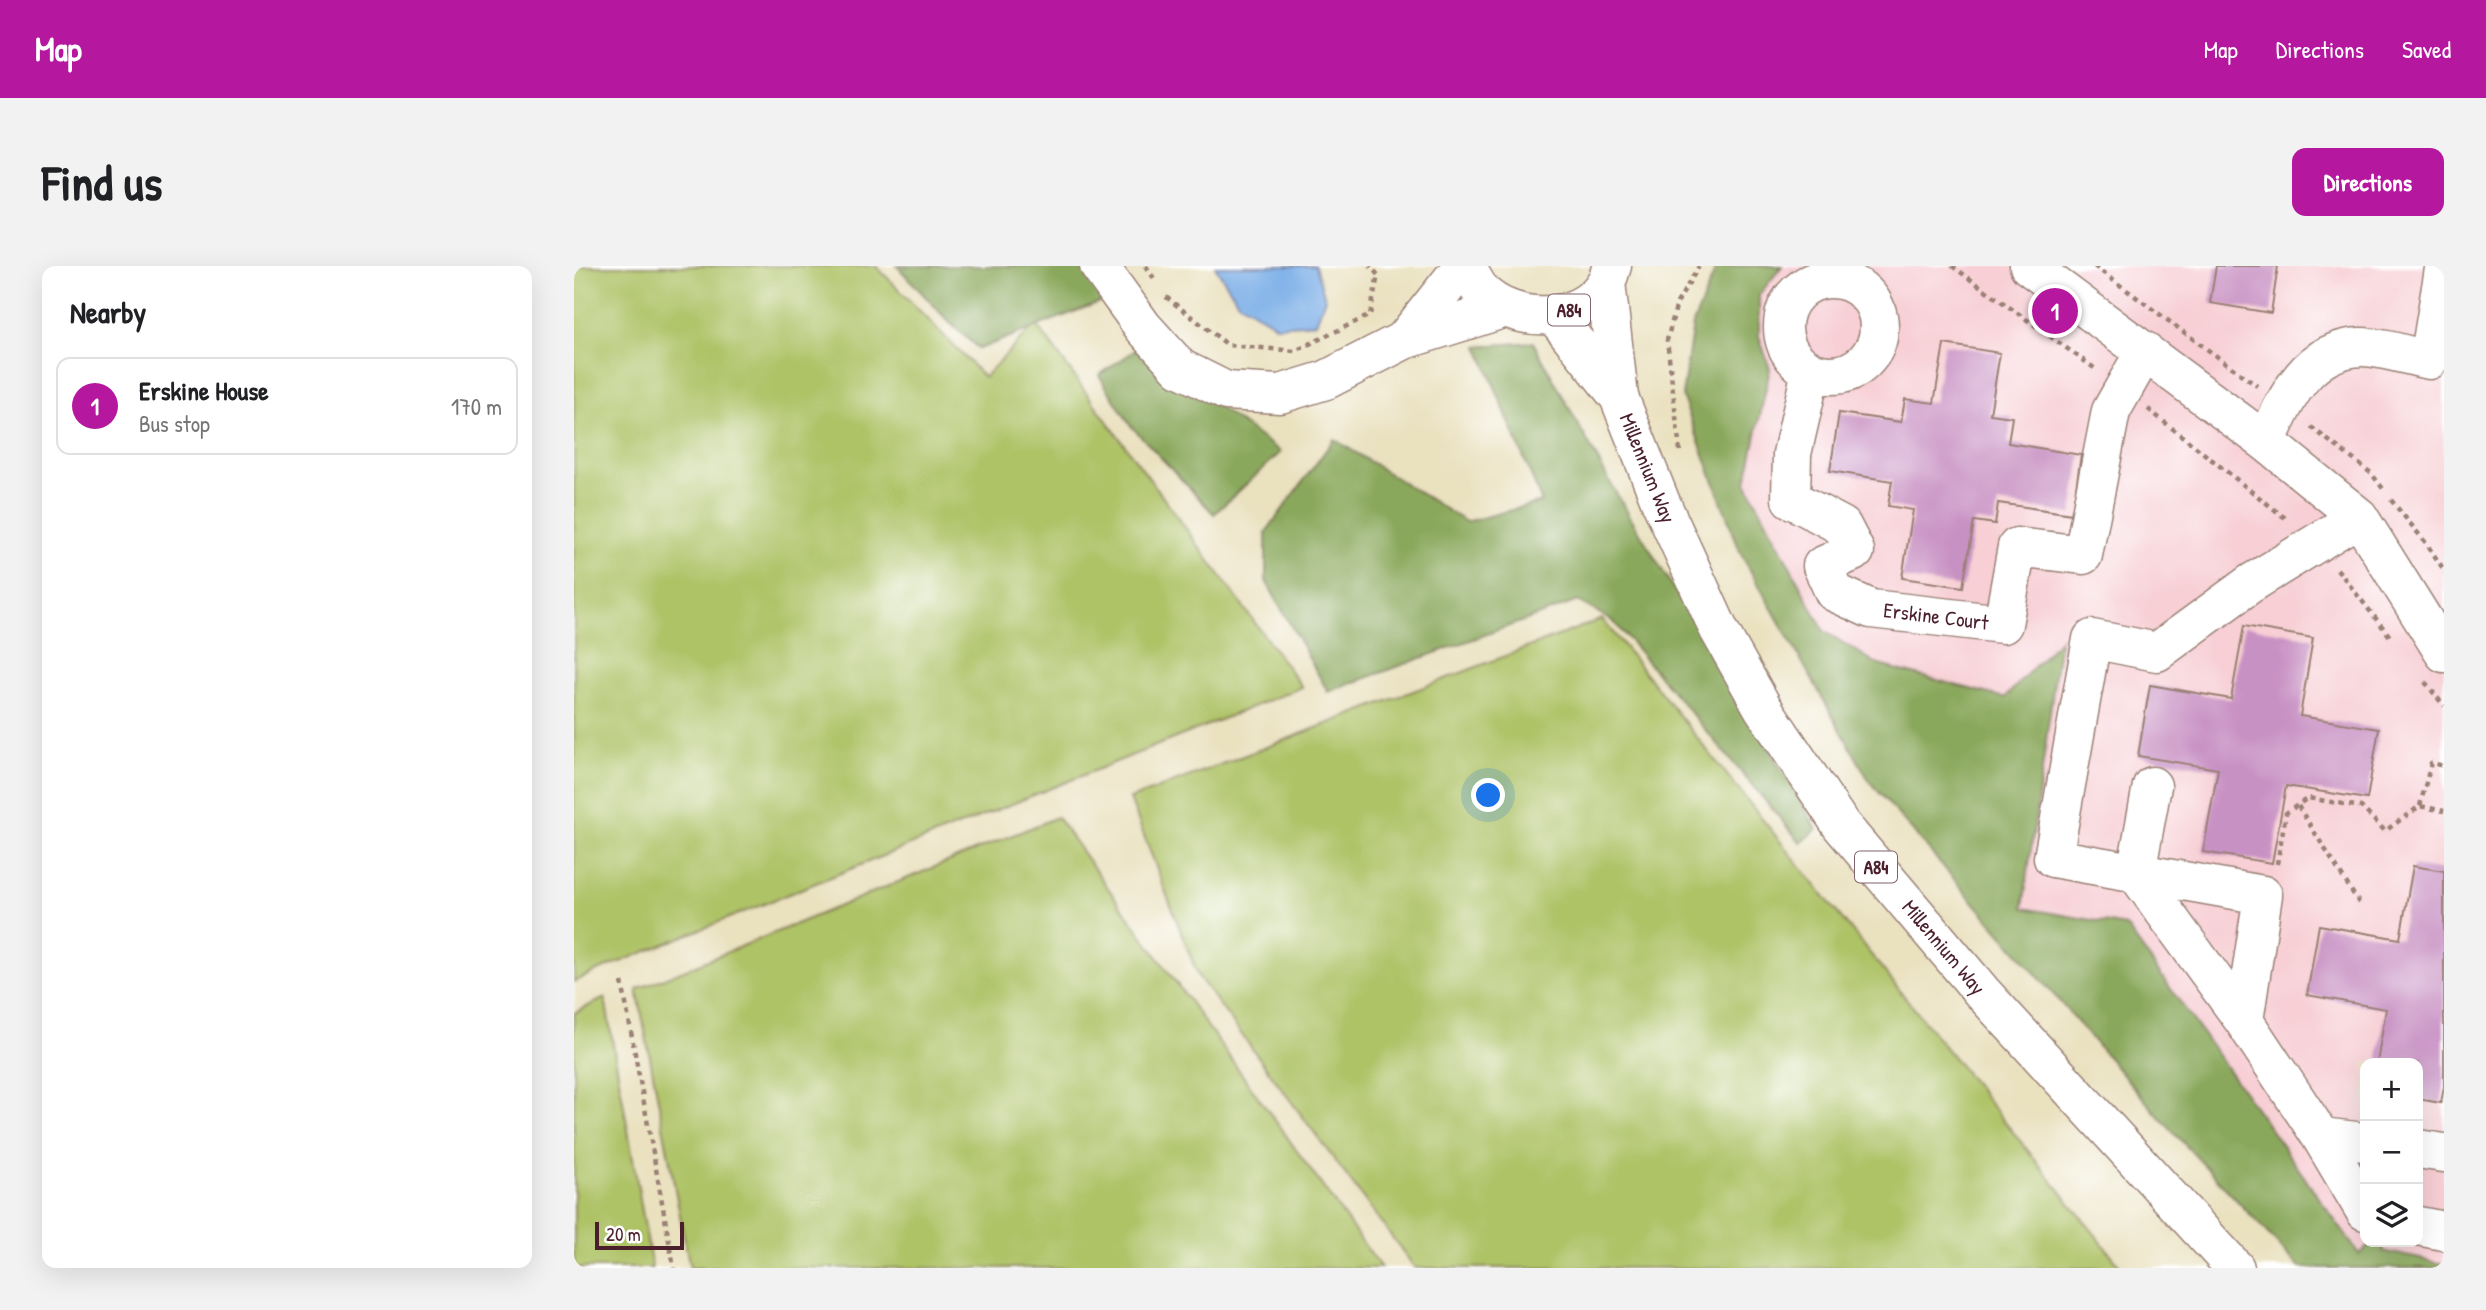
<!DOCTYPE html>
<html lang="en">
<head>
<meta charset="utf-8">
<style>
  body { margin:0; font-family:"Patrick Hand",sans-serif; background:#f2f2f2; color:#202124 }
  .controls { position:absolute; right:21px; bottom:21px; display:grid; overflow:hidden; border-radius:14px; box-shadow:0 7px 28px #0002 }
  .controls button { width:63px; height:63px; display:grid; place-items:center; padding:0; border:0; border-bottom:2px solid #e0e0e0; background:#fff; color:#202124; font:35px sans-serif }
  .scale { position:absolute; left:21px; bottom:18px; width:89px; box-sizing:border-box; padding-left:7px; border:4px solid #4a1f2b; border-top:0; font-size:19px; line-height:24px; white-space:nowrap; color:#4a1f2b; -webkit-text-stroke:5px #fff; paint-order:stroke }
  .you { position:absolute; left:915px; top:530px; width:24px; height:24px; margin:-18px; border:5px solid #fff; border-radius:50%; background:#1a73e8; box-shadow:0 0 0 10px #1a73e833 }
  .badge { display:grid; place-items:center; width:46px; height:46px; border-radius:50%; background:#b5179e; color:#fff; font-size:23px; font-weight:700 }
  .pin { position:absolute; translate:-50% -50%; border:4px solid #fff; box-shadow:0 2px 7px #0006 }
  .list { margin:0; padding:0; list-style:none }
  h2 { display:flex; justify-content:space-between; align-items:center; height:91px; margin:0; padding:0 28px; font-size:30px }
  h2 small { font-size:23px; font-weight:400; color:#757577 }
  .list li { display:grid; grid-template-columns:46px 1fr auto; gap:21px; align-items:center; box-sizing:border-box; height:98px; margin:0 14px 14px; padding:0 14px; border:2px solid #e0e0e0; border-radius:14px }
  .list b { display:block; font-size:26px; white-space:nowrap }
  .list p { margin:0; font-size:23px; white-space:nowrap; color:#757577 }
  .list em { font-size:23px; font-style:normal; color:#757577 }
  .icon { flex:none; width:38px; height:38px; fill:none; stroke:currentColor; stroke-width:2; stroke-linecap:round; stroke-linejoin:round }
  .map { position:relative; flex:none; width:1870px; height:1002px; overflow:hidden; border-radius:14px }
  header { display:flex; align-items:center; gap:42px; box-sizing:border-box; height:98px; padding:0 35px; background:#b5179e; color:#fff }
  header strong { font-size:33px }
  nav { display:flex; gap:38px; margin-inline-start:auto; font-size:24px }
  .intro { display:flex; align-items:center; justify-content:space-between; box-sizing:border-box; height:168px; padding:0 42px }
  h1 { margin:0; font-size:49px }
  .button { padding:18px 32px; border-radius:14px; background:#b5179e; color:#fff; font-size:24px; font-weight:700 }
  main { display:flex; gap:42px; padding:0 42px }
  aside { flex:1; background:#fff; border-radius:14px; box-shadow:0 7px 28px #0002 }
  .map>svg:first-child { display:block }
  .built { fill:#f7cfd4; fill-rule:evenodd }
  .green { fill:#aec266; stroke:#7c7048; stroke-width:2 }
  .forest { fill:#8aa85b; stroke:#6a6443; stroke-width:2 }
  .water { fill:#79ade7; stroke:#626689; stroke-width:2 }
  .building { fill:#c891c3 }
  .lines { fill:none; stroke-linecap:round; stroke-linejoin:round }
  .minor-casing { stroke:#9a8075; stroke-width:41 }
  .major-casing { stroke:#9a8075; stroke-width:41 }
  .path { stroke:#9a8075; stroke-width:4.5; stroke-dasharray:5 5; stroke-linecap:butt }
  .minor { stroke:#fff; stroke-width:38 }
  .major { stroke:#fff; stroke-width:38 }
  .labels { text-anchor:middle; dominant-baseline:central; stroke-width:5; stroke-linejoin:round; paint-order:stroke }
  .shield { fill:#fff; stroke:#80626b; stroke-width:2 }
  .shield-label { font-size:19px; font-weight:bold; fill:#4a1f2b }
  .street-label { font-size:21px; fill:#4a1f2b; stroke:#fff }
</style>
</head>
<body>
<header>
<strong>Map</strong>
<nav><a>Map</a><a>Directions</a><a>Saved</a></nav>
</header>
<div class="intro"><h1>Find us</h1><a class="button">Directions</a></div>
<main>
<aside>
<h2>Nearby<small></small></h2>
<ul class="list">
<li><span class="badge">1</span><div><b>Erskine House</b><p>Bus stop</p></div><em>170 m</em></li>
</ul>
</aside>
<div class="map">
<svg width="1870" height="1002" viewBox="0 0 1870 1002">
  <rect width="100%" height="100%" fill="#fff"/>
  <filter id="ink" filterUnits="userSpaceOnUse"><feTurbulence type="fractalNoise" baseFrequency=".0143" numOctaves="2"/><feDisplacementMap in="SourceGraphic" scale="14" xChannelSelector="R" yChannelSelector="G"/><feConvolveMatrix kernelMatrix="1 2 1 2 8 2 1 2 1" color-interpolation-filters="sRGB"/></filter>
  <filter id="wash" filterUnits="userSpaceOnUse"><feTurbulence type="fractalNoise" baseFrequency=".00686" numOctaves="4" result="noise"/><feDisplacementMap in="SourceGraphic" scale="28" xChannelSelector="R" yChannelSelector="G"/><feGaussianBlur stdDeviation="1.57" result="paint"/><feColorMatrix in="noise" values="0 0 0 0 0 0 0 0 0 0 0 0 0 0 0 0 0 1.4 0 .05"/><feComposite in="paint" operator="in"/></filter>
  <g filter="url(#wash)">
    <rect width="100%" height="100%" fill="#eae1bf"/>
    <path class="built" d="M1208,0H1870V998L1809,985L1785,988L1552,660L1449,642L1486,374L1431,432L1305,399L1250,365L1172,216L1196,103L1185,70V29ZM1791,797H1844V976H1791Z"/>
    <path class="green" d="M0,0H302L410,111L462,58L728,421L21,706L0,716Z
      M1028,353L1548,1002H841L624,710L556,533Z
      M483,551L807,1002H116L63,723Z
      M31,732L78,1002H0V747Z"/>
    <path class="forest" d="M323,0H508L531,34L405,83L375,56Z
      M1143,0H1208L1185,29V70L1196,103L1172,216L1250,365L1305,399L1431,432L1486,373L1449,642L1552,660L1785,988L1800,976H1811L1809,985L1870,998V1002H1726L1588,854L1296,516L1167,288L1108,130L1119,58Z
      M959,76L1038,220L1243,563L1227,577L1040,356L1004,335L754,426L692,315V266L760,173L892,256L968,236L904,80Z
      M563,83L707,186L640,248L556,159L525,109Z"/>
    <path class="water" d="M641,0H741L751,32L742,57L703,60L664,36Z"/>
    <g id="blocks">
      <path class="building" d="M1642,0H1704L1697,47L1636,37Z
        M1370,78L1426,87L1416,148L1438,151L1434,177L1507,189L1498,248L1424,237L1421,258L1400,255L1389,321L1328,312L1339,244L1314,240L1318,215L1256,205L1265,147L1327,156L1331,133L1360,137Z
        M1670,360L1739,372L1726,450L1805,463L1793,533L1712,520L1698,597L1629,586L1644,503L1564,490L1576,419L1657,433Z
        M1839,600L1870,605V821L1867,837L1844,833V797H1803L1812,743L1733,729L1745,659L1826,673Z"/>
    </g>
  </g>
  <g filter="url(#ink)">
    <use href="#blocks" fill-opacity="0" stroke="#9a8075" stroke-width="2"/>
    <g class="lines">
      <g class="minor-casing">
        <path id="minor" d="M525,0L569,61L606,102L652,125L706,128L752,114L830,74L932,42
          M1455,0L1692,176L1785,251L1870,387
          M1209 61a48 48 0 1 1 96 0a48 48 0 1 1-96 0Z
          M830,74L889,0
          M1237,105L1218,188L1217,233L1268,260L1281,285L1248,300L1260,326L1297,343L1429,358L1443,281L1509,289L1537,145L1571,85
          M1692,176C1712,133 1732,84 1786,81C1803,80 1836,90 1855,94L1870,3
          M1785,251L1676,318L1583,386L1518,373L1479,592L1689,629L1670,755L1747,871L1791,876
          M1578,520L1562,607L1670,755
          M1747,871L1791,945
          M1844,883L1870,887
          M1844,960L1870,965"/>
      </g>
      <g class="major-casing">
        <path id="major" d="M892,0C896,7 901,17 906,24C938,59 1007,59 1032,16C1035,11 1036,5 1038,0
          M1032,16L1045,131L1087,237L1145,364L1189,442L1267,559L1408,726L1661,1002
          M980,49L1045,131"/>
      </g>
      <path class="path" d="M572,0L581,14
        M1378,0L1523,104
        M1520,0L1683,120
        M592,31L654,79L721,85L796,49L804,9L796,0
        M1574,143L1715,255
        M1737,161L1797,207L1810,224
        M1106,185L1093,74L1103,37L1125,0
        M1817,234L1852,277L1870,304
        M1763,303L1818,373
        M1851,416L1870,440
        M1724,540L1785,637
        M1846,540L1857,497L1870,500
        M1703,598L1712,547L1734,532L1787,541L1811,565L1846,540L1870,545
        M48,716L100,1002"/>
      <use href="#minor" class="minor"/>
      <use href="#major" class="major"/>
    </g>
  </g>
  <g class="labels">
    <g class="shield">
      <rect x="974" y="28.5" width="42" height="31" rx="5"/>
      <rect x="1281" y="585.5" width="42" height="31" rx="5"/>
    </g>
    <g class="shield-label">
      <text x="995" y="44">A84</text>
      <text x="1302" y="601">A84</text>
    </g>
    <g class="street-label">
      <text transform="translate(1074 202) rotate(68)">Millennium Way</text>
      <text transform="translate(1362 350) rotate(7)">Erskine Court</text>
      <text transform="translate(1370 681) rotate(50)">Millennium Way</text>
    </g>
  </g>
</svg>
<div class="controls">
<button>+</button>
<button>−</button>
<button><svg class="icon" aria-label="layers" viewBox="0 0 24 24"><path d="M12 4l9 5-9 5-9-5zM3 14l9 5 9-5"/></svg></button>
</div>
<div class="scale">20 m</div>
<div class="you"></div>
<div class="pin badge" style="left:1481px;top:45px">1</div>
</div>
</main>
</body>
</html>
